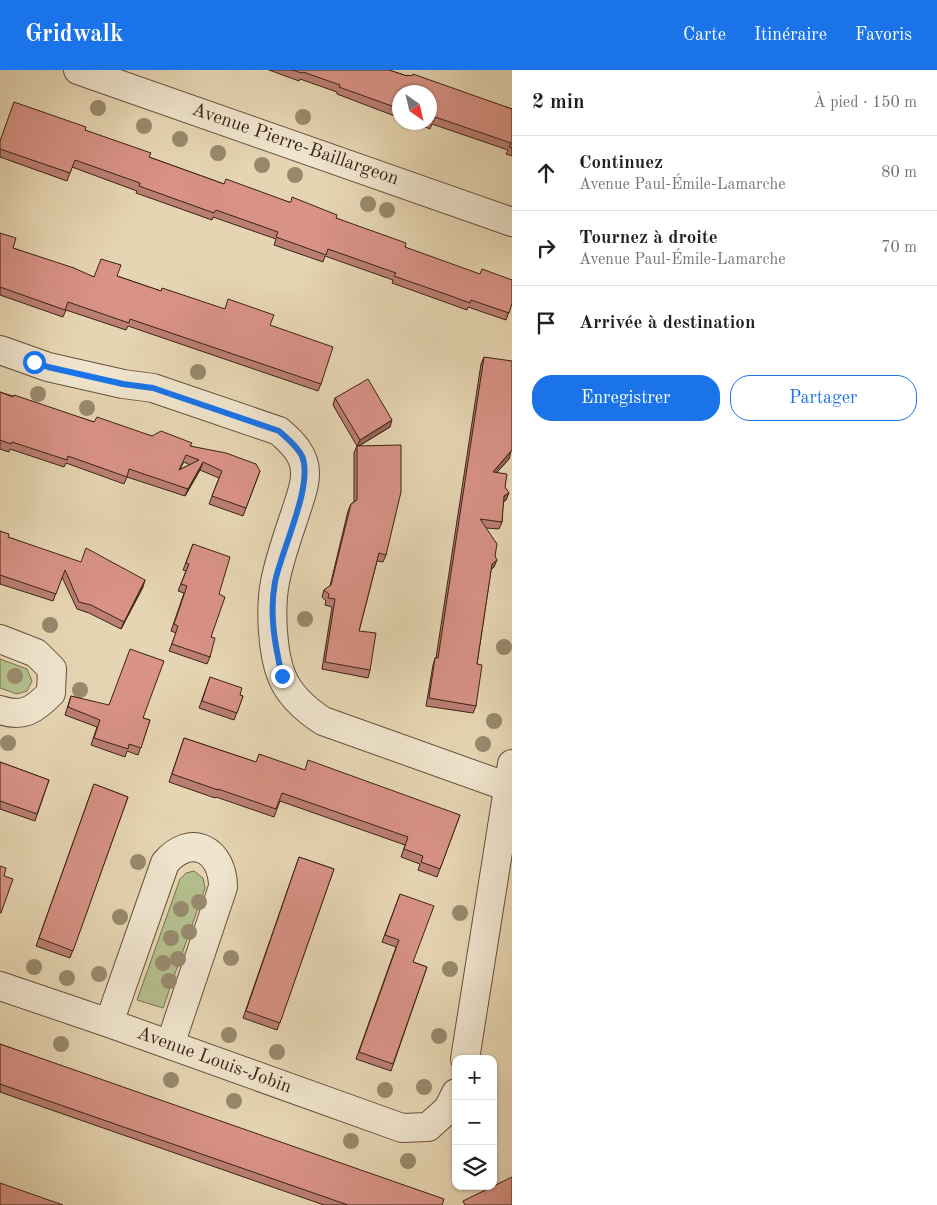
<!DOCTYPE html>
<html lang="fr">
<head>
<meta charset="utf-8">
<style>
  body { margin:0; font-family:"Old Standard TT",serif; background:#f6f6f6; color:#202124 }
  .controls { position:absolute; right:15px; bottom:15px; display:grid; overflow:hidden; border-radius:10px; box-shadow:0 1px 4px #0004 }
  .controls button { width:45px; height:45px; display:grid; place-items:center; padding:0; border:0; border-bottom:1px solid #e0e0e0; background:#fff; color:#202124; font:25px sans-serif }
  .compass { position:absolute; left:392px; top:15px; width:45px; height:45px; border-radius:50%; background:#fff; box-shadow:0 1px 4px #0004; rotate:146deg }
  .stop { position:absolute; width:15px; height:15px; margin:-11px; border:4px solid #1a73e8; border-radius:50%; background:#fff }
  .stop.end { background:#1a73e8; border-color:#fff; box-shadow:0 1px 5px #0008 }
  .list { margin:0; padding:0; list-style:none }
  h2 { display:flex; justify-content:space-between; align-items:center; height:65px; margin:0; padding:0 20px; font-size:21px }
  h2 small { font-size:16px; font-weight:400; color:#757577 }
  .list li { display:grid; grid-template-columns:32px 1fr auto; gap:15px; align-items:center; box-sizing:border-box; height:75px; padding:0 20px; border-top:1px solid #e0e0e0 }
  .list b { display:block; font-size:19px; white-space:nowrap }
  .list p { margin:0; font-size:16px; white-space:nowrap; color:#757577 }
  .list em { font-size:16px; font-style:normal; color:#757577 }
  .actions { display:flex; gap:10px; padding:15px 20px }
  .actions a { flex:1; padding:11px 0; border:1px solid #1a73e8; border-radius:20px; text-align:center; font-size:18px; color:#1a73e8 }
  .actions .main { background:#1a73e8; color:#fff }
  .icon { flex:none; width:28px; height:28px; fill:none; stroke:currentColor; stroke-width:2; stroke-linecap:round; stroke-linejoin:round }
  .map { position:relative; flex:none; width:512px; height:1135px; overflow:hidden }
  header { display:flex; align-items:center; gap:30px; box-sizing:border-box; height:70px; padding:0 25px; background:#1a73e8; color:#fff }
  header strong { font-size:24px }
  nav { display:flex; gap:28px; margin-inline-start:auto; font-size:18px }
  main { display:flex }
  aside { flex:1; background:#fff }
  .map>svg:first-child { display:block }
  .grass { fill:#b4bd8c; stroke:#787050 }
  .lines { fill:none; stroke-linecap:round; stroke-linejoin:round }
  .minor-casing { stroke:#66503c; stroke-width:30 }
  .minor { stroke:#efe4cd; stroke-width:28 }
  .tree { fill:#98896c }
  .wall { fill:#ba7e73; stroke:#3b2315; fill-rule:evenodd }
  .shaded-wall { fill:#97665e; stroke:#3b2315 }
  .building { fill:#d89286; stroke:#3b2315; fill-rule:evenodd }
  .route { stroke:#1a73e8; stroke-width:6 }
  .labels { text-anchor:middle; dominant-baseline:central; stroke-width:5; stroke-linejoin:round; paint-order:stroke }
  .street-label { font-size:19px; fill:#3b2315; stroke:#efe4cd }
</style>
</head>
<body>
<header>
<strong>Gridwalk</strong>
<nav><a>Carte</a><a>Itinéraire</a><a>Favoris</a></nav>
</header>
<main>
<div class="map">
<svg width="512" height="1135" viewBox="0 0 512 1135">
  <rect width="100%" height="100%" fill="#e6d5b2"/>
  <filter id="stains"><feTurbulence type="fractalNoise" baseFrequency=".004" numOctaves="4"/><feColorMatrix values="0 0 0 0 .2 0 0 0 0 .09 0 0 0 0 .02 0 0 0 .5 -.17"/></filter>
  <radialGradient id="worn" r=".72"><stop offset=".6" stop-color="#630" stop-opacity="0"/><stop offset="1" stop-color="#630" stop-opacity=".3"/></radialGradient>
  <path class="grass" d="M0,589L27,599L32,611L27,621L17,624L0,618Z
    M194,801L203,808L205,818L163,938L137,930L180,809L186,803Z"/>
  <g class="lines">
    <g class="minor-casing">
      <path id="minor" d="M78,0L512,152
        M0,280L48,297L123,314L153,318L279,361C293,373 306,386 305,405C305,415 301,426 298,435C290,460 280,486 275,512C270,538 272,583 282,607C290,626 306,640 323,651L508,717
        M0,569L36,583L52,599L51,623C35,639 24,648 0,640
        M0,916L109,953L402,1058L428,1057L448,1039L456,1023
        M109,953L165,793C191,762 223,780 223,817L170,975
        M465,989L512,694"/>
    </g>
    <use href="#minor" class="minor"/>
  </g>
  <g class="tree">
    <circle cx="98" cy="38" r="8"/>
    <circle cx="303" cy="47" r="8"/>
    <circle cx="144" cy="56" r="8"/>
    <circle cx="180" cy="69" r="8"/>
    <circle cx="218" cy="83" r="8"/>
    <circle cx="262" cy="95" r="8"/>
    <circle cx="295" cy="105" r="8"/>
    <circle cx="368" cy="134" r="8"/>
    <circle cx="387" cy="140" r="8"/>
    <circle cx="198" cy="302" r="8"/>
    <circle cx="38" cy="324" r="8"/>
    <circle cx="87" cy="338" r="8"/>
    <circle cx="305" cy="549" r="8"/>
    <circle cx="50" cy="555" r="8"/>
    <circle cx="504" cy="577" r="8"/>
    <circle cx="15" cy="606" r="8"/>
    <circle cx="80" cy="620" r="8"/>
    <circle cx="494" cy="651" r="8"/>
    <circle cx="8" cy="673" r="8"/>
    <circle cx="483" cy="674" r="8"/>
    <circle cx="138" cy="792" r="8"/>
    <circle cx="199" cy="832" r="8"/>
    <circle cx="181" cy="839" r="8"/>
    <circle cx="460" cy="843" r="8"/>
    <circle cx="120" cy="847" r="8"/>
    <circle cx="189" cy="862" r="8"/>
    <circle cx="171" cy="868" r="8"/>
    <circle cx="231" cy="888" r="8"/>
    <circle cx="178" cy="889" r="8"/>
    <circle cx="163" cy="893" r="8"/>
    <circle cx="34" cy="897" r="8"/>
    <circle cx="450" cy="899" r="8"/>
    <circle cx="99" cy="904" r="8"/>
    <circle cx="67" cy="908" r="8"/>
    <circle cx="169" cy="911" r="8"/>
    <circle cx="229" cy="965" r="8"/>
    <circle cx="439" cy="966" r="8"/>
    <circle cx="61" cy="974" r="8"/>
    <circle cx="277" cy="982" r="8"/>
    <circle cx="171" cy="1010" r="8"/>
    <circle cx="424" cy="1017" r="8"/>
    <circle cx="385" cy="1020" r="8"/>
    <circle cx="234" cy="1031" r="8"/>
    <circle cx="351" cy="1071" r="8"/>
    <circle cx="408" cy="1091" r="8"/>
  </g>
  <path class="wall" d="M269,0H389L407,6L512,39V86L506,84L508,80L432,54L430,59L413,52H430V22H400V48L337,24V22L300,9L299,11Z
    M85,60L149,87L224,114L289,132L336,148L405,177L512,233L506,250L468,237L467,240L392,213L393,210L325,186L323,192L274,175L276,169L213,147L212,150L136,123L137,121L72,97L67,111L0,87V70Z
    M0,163L13,178L94,207L117,206L161,221L270,255L321,314L318,321L128,256L126,260L66,240L63,247L0,225Z
    M484,287L509,389L497,402L505,417L506,430L503,432L502,452L499,459L486,458L495,486L494,497L491,500L477,594L476,636L473,643L426,636L433,595L435,588H436L481,294Z
    M0,322L94,352L152,366L191,376L260,401L243,446L209,434L219,408L200,400L185,426L127,407L124,414L66,393L64,397L10,379L9,382L0,379ZM184,392L190,395L180,399Z
    M335,328L390,357L359,376L386,485L383,492L377,491L359,561L370,600L368,608L322,599L332,537L325,535L326,531L322,527L324,520L330,516L348,441L351,434L354,432V383L357,376L333,335Z
    M0,461L8,467L143,517L121,559L89,543L77,539L62,507L53,531L0,514Z
    M193,474L219,524L211,567L210,587L207,594L169,581L176,563L171,561L184,523L178,521L186,501L183,500Z
    M210,607L240,625L243,626L234,650L199,638Z
    M71,626L150,650L138,685L127,681L125,687L91,675L97,657L65,645Z
    M184,668L256,692L305,700L460,745L437,807L418,800L420,794L401,787L405,775L280,731L274,747L216,727L215,728L169,712Z
    M0,692L49,710L35,751L0,739Z
    M94,714L128,727L70,888L36,876Z
    M299,787L334,799L277,960L243,948Z
    M400,824L413,892L427,897L391,1001L356,989L396,877L382,872Z
    M0,974L442,1135H324L0,1022Z"/>
  <path class="shaded-wall" d="M392,350L390,357L357,377L360,370Z
    M511,381L509,389L491,409L493,402Z
    M203,392L200,400L185,426L188,419Z
    M509,423L506,430L501,434L504,426Z
    M497,490L494,497L489,501L492,494Z
    M145,510L143,517L121,559L124,552Z"/>
  <path class="building" d="M292,0H389L407,6V5L412,6L413,4L512,39V78L509,77L511,73L435,47L433,52L430,51V22H400V39L339,17L340,15L303,2L302,3Z
    M14,32L86,57L85,60L151,83L149,87L224,114L226,109L289,132H291L292,127L337,145L336,148L406,173L405,177L480,204L482,199L512,210V233L509,243L471,230L470,233L451,226L394,206L396,203L328,179L326,185L276,167L278,162L216,140L214,143L139,116L140,113L75,90L70,103L0,79V71Z
    M0,163L16,168L13,178L74,198L94,207L101,189L121,195L117,206L161,221L162,218L225,239L228,229L274,245L270,255L333,277L321,314L130,249L129,253L68,232L65,240L0,217Z
    M484,287L512,291V379L511,381L493,402L507,404L505,417L509,423L504,426L502,452L480,449L497,474L495,486L497,490L492,494L477,594L482,595L476,636L429,628L435,588H438Z
    M368,309L392,350L360,370L335,328Z
    M0,322L13,327L14,325L94,352L97,347L152,366L161,361L192,373L190,376L226,383L256,394L260,401L246,438L212,426L222,401L203,392L188,419L129,399L127,407L68,386L67,390L12,372L11,374L0,370ZM186,385L199,390L179,400Z
    M401,375V422L386,485L379,483L359,561L376,563L370,600L325,592L335,529L328,528L329,524L324,520L331,515L351,434L357,430V376Z
    M0,461L9,464L8,467L81,492L86,478L145,510L124,552L91,535L79,532L65,500L56,524L0,505Z
    M193,474L230,487L219,524L225,527L211,567L215,568L210,587L172,574L178,556L174,554L187,516L181,514L189,494L186,493Z
    M130,579L164,591L143,648L150,650L141,678L129,674L128,679L94,668L100,650L68,637L71,626L109,635Z
    M210,607L242,618L240,625L243,626L237,643L202,631Z
    M184,668L256,692L259,684L305,700L308,690L460,745L440,799L421,792L423,786L404,779L408,767L282,723L276,739L218,719V720L172,704Z
    M0,692L49,710L37,744L0,731Z
    M94,714L128,727L73,881L39,868Z
    M299,787L334,799L280,953L246,941Z
    M0,796L6,798L4,806L13,809L1,843H0Z
    M400,824L434,836L413,892L427,897L393,994L359,982L399,870L385,865Z
    M0,974L444,1129L442,1135H348L0,1014Z
    M512,1107V1135H465L463,1131Z
    M0,1113L63,1135H0Z"/>
  <g class="lines">
    <path class="route" d="M34,292L48,297L123,314L153,318L279,361C287,368 297,376 302,386C314,415 281,481 275,512C269,544 275,575 282,606"/>
  </g>
  <g class="labels">
    <g class="street-label">
      <text transform="translate(295 75) rotate(19)">Avenue Pierre-Baillargeon</text>
      <text transform="translate(214 991) rotate(20)">Avenue Louis-Jobin</text>
    </g>
  </g>
  <rect width="100%" height="100%" filter="url(#stains)"/>
  <rect width="100%" height="100%" fill="url(#worn)"/>
</svg>
<div class="controls">
<button>+</button>
<button>−</button>
<button><svg class="icon" aria-label="layers" viewBox="0 0 24 24"><path d="M12 4l9 5-9 5-9-5zM3 14l9 5 9-5"/></svg></button>
</div>
<svg class="compass" viewBox="-18 -18 36 36"><path d="M0-13l5 13h-10z" fill="#e53935"/><path d="M0 13l5-13h-10z" fill="#757577"/></svg>
<div class="stop" style="left:34px;top:292px"></div>
<div class="stop end" style="left:282px;top:606px"></div>
</div>
<aside>
<h2>2 min<small>À pied · 150 m</small></h2>
<ul class="list">
<li><svg class="icon" aria-label="ahead" viewBox="0 0 24 24"><path d="M12 20V5M6 11l6-6 6 6"/></svg><div><b>Continuez</b><p>Avenue Paul-Émile-Lamarche</p></div><em>80 m</em></li>
<li><svg class="icon" aria-label="right" viewBox="0 0 24 24"><path d="M7 20v-9h11M14 6l5 5-5 5"/></svg><div><b>Tournez à droite</b><p>Avenue Paul-Émile-Lamarche</p></div><em>70 m</em></li>
<li><svg class="icon" aria-label="arrive" viewBox="0 0 24 24"><path d="M6 21V4h12l-3 4 3 4H6"/></svg><div><b>Arrivée à destination</b></div></li>
</ul>
<div class="actions"><a class="main">Enregistrer</a><a>Partager</a></div>
</aside>
</main>
</body>
</html>
